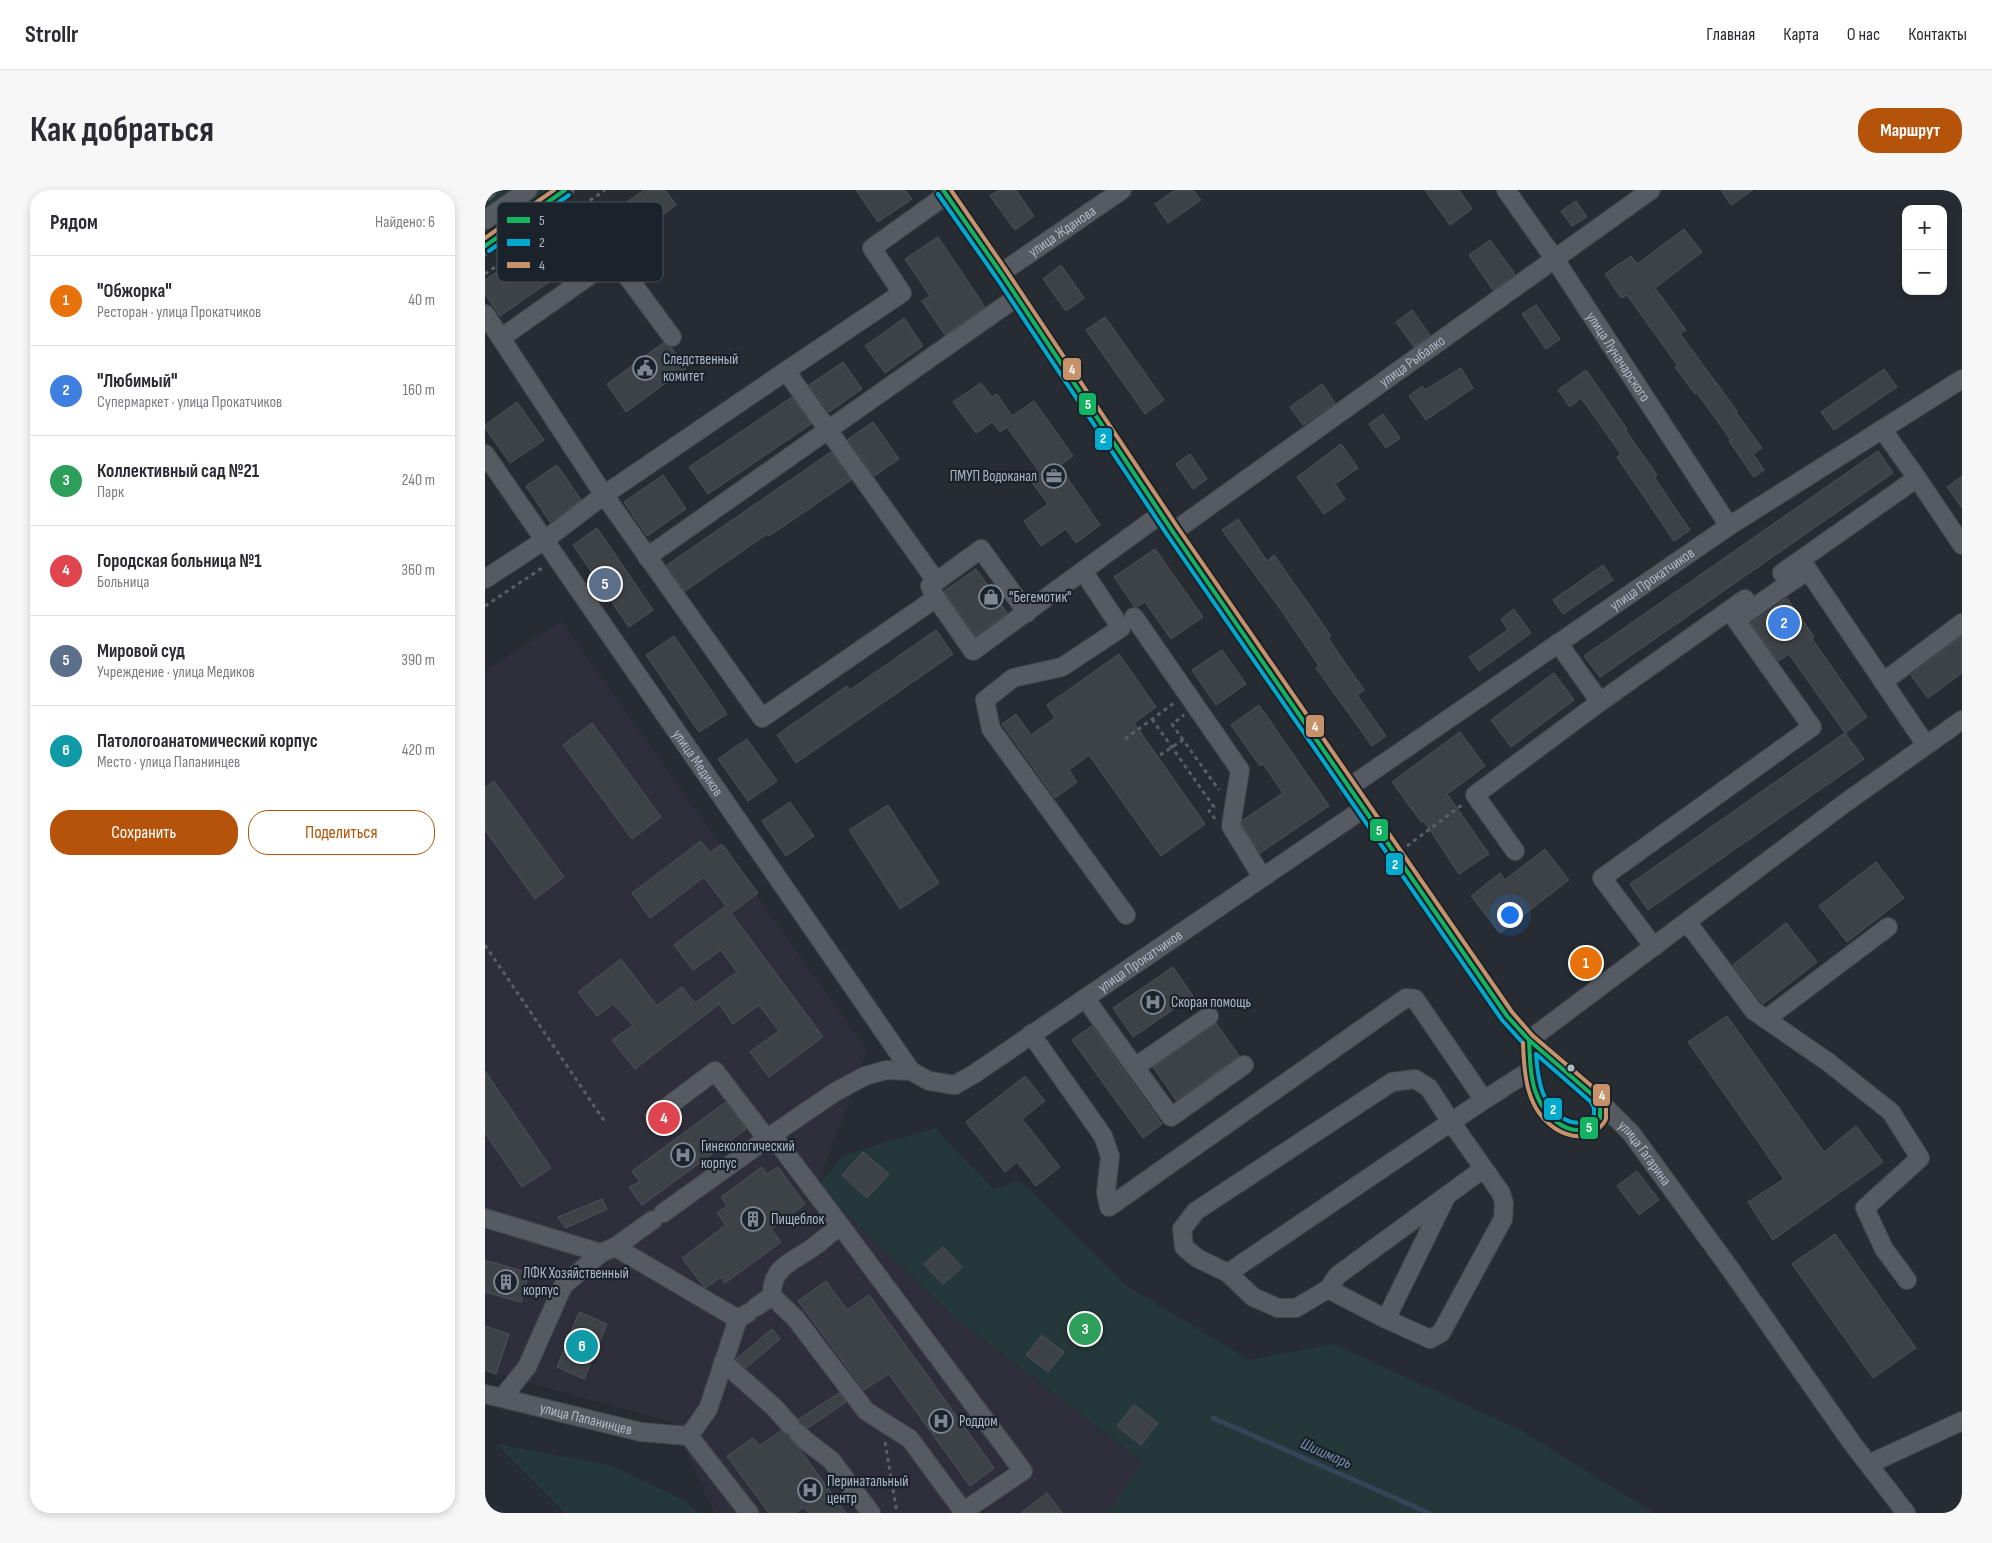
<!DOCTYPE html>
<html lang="ru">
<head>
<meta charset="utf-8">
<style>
  body { margin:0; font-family:"Sofia Sans Condensed",sans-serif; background:#f7f7f7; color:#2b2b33 }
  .controls { position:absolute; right:15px; top:15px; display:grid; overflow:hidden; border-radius:10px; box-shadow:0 2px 8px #0003 }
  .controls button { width:45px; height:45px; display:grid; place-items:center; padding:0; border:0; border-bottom:1px solid #e1e1e2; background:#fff; color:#2b2b33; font:25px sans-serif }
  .you { position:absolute; left:1024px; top:724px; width:18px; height:18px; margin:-12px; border:4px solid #fff; border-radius:50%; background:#1a73e8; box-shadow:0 0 0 8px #1a73e833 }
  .badge { display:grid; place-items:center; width:32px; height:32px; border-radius:50%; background:#b45309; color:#fff; font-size:16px; font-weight:700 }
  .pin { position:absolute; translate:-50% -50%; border:2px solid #fff; box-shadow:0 1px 5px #0006 }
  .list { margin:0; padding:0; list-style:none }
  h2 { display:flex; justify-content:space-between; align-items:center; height:65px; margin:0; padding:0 20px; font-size:21px }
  h2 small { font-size:16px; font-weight:400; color:#7c7c81 }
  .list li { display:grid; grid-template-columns:32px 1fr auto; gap:15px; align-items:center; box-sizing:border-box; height:90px; padding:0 20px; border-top:1px solid #e1e1e2 }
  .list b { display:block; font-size:19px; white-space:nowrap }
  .list p { margin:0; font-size:16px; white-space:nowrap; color:#7c7c81 }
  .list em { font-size:16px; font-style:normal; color:#7c7c81 }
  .actions { display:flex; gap:10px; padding:15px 20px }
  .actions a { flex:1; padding:11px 0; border:1px solid #b45309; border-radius:20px; text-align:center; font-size:18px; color:#b45309 }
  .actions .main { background:#b45309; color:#fff }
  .map { position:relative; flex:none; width:1477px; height:1323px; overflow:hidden; border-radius:20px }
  header { display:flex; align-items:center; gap:30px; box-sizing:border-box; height:70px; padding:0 25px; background:#fff; border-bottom:1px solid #e1e1e2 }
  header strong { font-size:24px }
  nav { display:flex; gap:28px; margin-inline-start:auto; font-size:18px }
  .intro { display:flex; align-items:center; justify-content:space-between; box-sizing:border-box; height:120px; padding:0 30px }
  h1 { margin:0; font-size:35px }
  .button { padding:12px 22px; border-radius:20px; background:#b45309; color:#fff; font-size:18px; font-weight:700 }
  main { display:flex; gap:30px; padding:0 30px }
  aside { flex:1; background:#fff; border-radius:20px; box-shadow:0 2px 8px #0003 }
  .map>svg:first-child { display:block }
  .medical { fill:#2f2f3b }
  .green { fill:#243739 }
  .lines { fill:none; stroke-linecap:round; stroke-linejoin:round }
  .stream { stroke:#34455a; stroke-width:5 }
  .building { fill:#3d4247; stroke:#4e535b }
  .minor-casing { stroke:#44484d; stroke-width:20 }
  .path { stroke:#595f65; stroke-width:3; stroke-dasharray:4 4; stroke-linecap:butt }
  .minor { stroke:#565a61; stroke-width:18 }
  .bus-1-casing { stroke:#1a222c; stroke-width:8 }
  .bus-2-casing { stroke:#1a222c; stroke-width:8 }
  .bus-3-casing { stroke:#1a222c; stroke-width:8 }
  .bus-1 { stroke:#13b361; stroke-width:4 }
  .bus-2 { stroke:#00a9ce; stroke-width:4 }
  .bus-3 { stroke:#c7916a; stroke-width:4 }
  .bus-dot { fill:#afb8c5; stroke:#1a222c; stroke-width:2 }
  .labels { text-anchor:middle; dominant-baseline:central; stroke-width:4.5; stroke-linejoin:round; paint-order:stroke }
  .street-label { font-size:15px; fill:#afb8c5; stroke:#1a222c }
  .poi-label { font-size:15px; fill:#afb8c5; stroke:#1a222c; text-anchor:start }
  .water-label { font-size:16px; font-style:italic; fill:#7790ac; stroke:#1a222c }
  .key { fill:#1a222c; stroke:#474f5a; stroke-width:1 }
  .key-label { font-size:14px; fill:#afb8c5 }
  .line-badge { stroke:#1a222c; stroke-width:2 }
  .badge-label { font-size:14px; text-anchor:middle; font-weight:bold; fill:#fff }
</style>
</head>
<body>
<header>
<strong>Strollr</strong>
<nav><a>Главная</a><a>Карта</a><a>О нас</a><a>Контакты</a></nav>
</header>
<div class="intro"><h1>Как добраться</h1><a class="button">Маршрут</a></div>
<main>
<aside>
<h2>Рядом<small>Найдено: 6</small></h2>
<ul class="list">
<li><span class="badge" style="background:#e8710a">1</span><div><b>&quot;Обжорка&quot;</b><p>Ресторан · улица Прокатчиков</p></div><em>40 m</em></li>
<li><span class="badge" style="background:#3f7fe0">2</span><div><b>&quot;Любимый&quot;</b><p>Супермаркет · улица Прокатчиков</p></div><em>160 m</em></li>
<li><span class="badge" style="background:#2e9e5b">3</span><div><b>Коллективный сад №21</b><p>Парк</p></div><em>240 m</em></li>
<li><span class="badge" style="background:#e0444e">4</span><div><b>Городская больница №1</b><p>Больница</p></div><em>360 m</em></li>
<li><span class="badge" style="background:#5c6f8a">5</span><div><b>Мировой суд</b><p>Учреждение · улица Медиков</p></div><em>390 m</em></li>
<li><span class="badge" style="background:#0f9aa8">6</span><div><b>Патологоанатомический корпус</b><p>Место · улица Папанинцев</p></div><em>420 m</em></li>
</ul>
<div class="actions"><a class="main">Сохранить</a><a>Поделиться</a></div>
</aside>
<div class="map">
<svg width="1477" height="1323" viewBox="0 0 1477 1323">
  <rect width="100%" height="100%" fill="#262c32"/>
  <path class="medical" d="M76,431L382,860L333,996L467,1125L657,1272L623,1323H230L187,1232L0,1181V481Z"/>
  <path class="green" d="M18,0H66L0,46V12Z
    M450,938L508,999L535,991L642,1096L764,1170L849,1154L1037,1241L1169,1323H623L657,1271L467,1125L333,996L359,965Z
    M11,1254L125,1275L201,1311L214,1323H80Z"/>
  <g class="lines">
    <path class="stream" d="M728,1228L944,1323"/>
  </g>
  <path class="building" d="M159,0H180L191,15L122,64L111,68L107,62L15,126L0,104V90L68,43L78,57Z
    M371,0H420L427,9L393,32Z
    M514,0H531L549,26L530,40L505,6Z
    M690,0H708L716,10L683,33L670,14Z
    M940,0H974L987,19L965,35Z
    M1236,0H1268L1246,15Z
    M1091,11L1102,27L1087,36L1076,21Z
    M1199,39L1217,62L1170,98L1201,140L1195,144L1252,221L1251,222L1277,258L1268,264L1279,280L1269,287L1244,251L1246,250L1212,203L1210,204L1190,177L1193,176L1142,105L1136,108L1120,84L1146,66L1152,74Z
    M453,47L500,117L460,145L437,111L445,106L420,69Z
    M1005,50L1030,84L1008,100L984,65Z
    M576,75L599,108L581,121L558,89Z
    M1051,115L1075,149L1061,159L1037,124Z
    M927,120L945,145L929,157L911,132Z
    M620,127L679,210L660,224L601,140Z
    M419,128L438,156L400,183L380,156Z
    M178,153L186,157L201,178L141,222L122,194Z
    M358,172L377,199L344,222L324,195Z
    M976,178L988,198L941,230L924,206L937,196L940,200Z
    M1399,179L1412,197L1349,240L1336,222Z
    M1101,180L1142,239L1141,241L1172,285L1169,287L1205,340L1189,351L1132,267L1136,264L1096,208L1085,217L1073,200Z
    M496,193L507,207L512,204L527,226L549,211L588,266L574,276L615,335L591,353L581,339L556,356L539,331L563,314L543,287L553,280L522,237L515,242L507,232L491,243L468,212Z
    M837,194L850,213L818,235L805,217Z
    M307,207L326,234L223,304L204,277Z
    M32,212L59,250L25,273L0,238V235Z
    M898,224L915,248L901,258L884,234Z
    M388,232L414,269L389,286L363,249Z
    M856,254L873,278L850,294L860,309L839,324L812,287Z
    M1393,261L1408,283L1115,487L1099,466Z
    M346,262L366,290L284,346L282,344L200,401L182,375Z
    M705,264L722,289L708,299L691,274Z
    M72,275L96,310L65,332L41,296Z
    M178,285L201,319L162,346L139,312Z
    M1477,286V318L1462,297Z
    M753,329L782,371L789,365L846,446L843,448L879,500L872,505L901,546L887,556L831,478L834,476L799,424L737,340Z
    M112,338L168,420L144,437L88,355Z
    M670,359L718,427L686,449L660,412L652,417H650L629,387Z
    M1118,375L1128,390L1078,424L1068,410Z
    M491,379L522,423L490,446L459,401Z
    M1302,408L1329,447L1327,449L1382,527L1360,543L1304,464L1293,471L1266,433Z
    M1029,419L1046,443L994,481L984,467L1023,440L1016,429Z
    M451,440L468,464L311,573L292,545L362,496L365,500Z
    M189,446L242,524L214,542L161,465Z
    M1477,446V483L1443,508L1426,485Z
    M737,460L761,494L731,515L707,480Z
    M634,464L671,517L649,533L720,634L676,666L604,565L584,580L592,592L570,608L517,534L531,524L546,545L570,528L562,515Z
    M1069,483L1089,510L1026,557L1006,530Z
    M774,515L844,616L775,663L757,634L758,630L798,603L778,574L775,576L746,535Z
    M107,533L176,627L147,649L78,555Z
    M975,542L1000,576L962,604L1004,664L974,684L939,631L937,633L907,592Z
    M1360,543L1379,569L1163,720L1145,694Z
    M262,549L292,591L263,611L233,569Z
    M9,591L79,687L50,709L0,640V598Z
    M305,612L329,646L301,666L277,631Z
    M403,615L454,693L415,719L364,640Z
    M216,651L225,663L237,654L273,703L246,723L338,847L284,887L265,862L294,841L274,815L248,834L234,814L150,879L127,850L148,835L128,814L112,826L93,802L136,769L172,816L197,797L210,813L252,782L236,760L208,780L189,755L241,716L219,687L165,728L147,703Z
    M1060,659L1084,690L1015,743L986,706L1015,683L1020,690Z
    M1391,672L1419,708L1362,752L1334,716Z
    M1301,733L1332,772L1278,814L1248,775Z
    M688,777L708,806L648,847L628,818Z
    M1242,826L1339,962L1371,936L1398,972L1288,1050L1263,1012L1299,989L1203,852Z
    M731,833L754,866L691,910L668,877Z
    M607,836L677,934L658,948L587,850Z
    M0,881L66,978L37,997L0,943Z
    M540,886L560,911L537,929L575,977L551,996L532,972L520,982L481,932Z
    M241,912L261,939L157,1015L144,997L155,992L147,981Z
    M378,962L404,984L382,1008L357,985Z
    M277,977L282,984L293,977L320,1014L286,1039L296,1052L240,1093L236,1087L220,1098L197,1068L241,1035L232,1023L242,1016L236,1007Z
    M1152,981L1174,1010L1154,1025L1132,996Z
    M117,1009L122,1019L81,1038L73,1027Z
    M1350,1044L1431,1158L1388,1188L1307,1074Z
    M458,1057L477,1077L458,1094L439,1074Z
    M0,1070L44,1083L36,1112L0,1102Z
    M341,1091L362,1120L384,1105L509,1278L485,1296L404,1184L379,1200L313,1111Z
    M94,1122L122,1134L99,1189L72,1177Z
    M0,1136L24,1144L11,1184L0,1180Z
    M287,1139L295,1149L261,1178L251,1169Z
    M557,1145L579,1162L563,1182L541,1165Z
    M354,1203L361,1212L323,1238L315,1234L314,1229Z
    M649,1215L673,1233L656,1255L632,1236Z
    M296,1241L304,1245L306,1251L315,1260L361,1323H323L319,1317L311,1323H284L242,1266L268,1248L274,1256Z
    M562,1303L577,1323H536Z"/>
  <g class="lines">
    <g class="minor-casing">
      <g id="minor">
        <path id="s1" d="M458,0L516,83L688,342L1022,826L1044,850L1111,908L1146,943L1246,1080L1367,1253L1421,1323"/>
        <path id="s2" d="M1021,0L1069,68L1244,336"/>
        <path d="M0,2L2,0"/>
        <path d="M0,30L43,0"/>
        <path d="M0,56L80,0"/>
        <path id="s3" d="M516,83L637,0"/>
        <path d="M0,124L119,305L301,181L451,391"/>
        <path d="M16,148L121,74L136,78L187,147"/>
        <path d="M301,181L417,103L387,58L461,5"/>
        <path id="s4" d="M0,264L426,881"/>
        <path d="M1432,288L1477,355"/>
        <path id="s5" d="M688,342L1166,0"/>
        <path d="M162,367L532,107"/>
        <path d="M1316,370L1441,555"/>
        <path d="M598,381L636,438L577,477L528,488L500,510L506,539L641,725"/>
        <path d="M1297,383L1432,288L1397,239"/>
        <path d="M0,389L61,349L119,305L277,528L451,408L445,396L496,359L542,423"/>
        <path d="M451,408L488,461L676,324"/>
        <path d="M649,427L755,580L746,636L777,687"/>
        <path d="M1073,453L1115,512L1260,409"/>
        <path d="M1398,492L1477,433"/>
        <path id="s6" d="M863,598L1244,336L1477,189"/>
        <path d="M1030,661L990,605L1115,512"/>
        <path d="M1202,732L1269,821L1343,872L1406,922L1435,968L1380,1018L1399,1059L1422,1090"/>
        <path d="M1169,757L1117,688L1327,537L1251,430L1323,380"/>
        <path d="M600,808L686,927L759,875"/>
        <path d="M1281,829L1403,737"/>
        <path d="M546,844L618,946L625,966L621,1002L624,1017L921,808L930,809L999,910L1046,880"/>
        <path d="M1044,850L1360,613L1477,530"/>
        <path d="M1044,850C1045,868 1045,886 1051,904C1058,924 1081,947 1103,938C1108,936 1111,931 1115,928V917L1111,908"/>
        <path d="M650,877L724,826"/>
        <path d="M170,926L230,881L282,949"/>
        <path d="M178,1023L287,945"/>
        <path d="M0,1028L116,1063"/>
        <path d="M355,1035L538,1281L476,1323"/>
        <path d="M130,1057L253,1129"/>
        <path d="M743,1083L712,1068L699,1057L697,1039L711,1021L907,892L930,889L944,898L966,932L999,910"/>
        <path d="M843,1099L901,1129L945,1149L956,1143L1018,1029L1019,1013L1016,1003L966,932L743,1083L768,1107L793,1118H811L843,1099L853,1085L998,979"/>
        <path d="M287,1106L311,1129L381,1221L425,1249L478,1321"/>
        <path id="s7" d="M271,1117L287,1106C286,1077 307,1072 327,1058C337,1051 346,1043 355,1035L287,945L350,902L380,886L401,880L426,881L444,891L470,895L489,884L878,619"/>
        <path d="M901,1129L960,1009"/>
        <path d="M238,1172L289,1217L305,1235"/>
        <path id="s8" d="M0,1204L156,1242L204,1246"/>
        <path d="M17,1208L42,1177L78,1096L116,1063L130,1057L168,1030"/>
        <path d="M314,1244L321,1251L346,1270L386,1323"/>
        <path d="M204,1246L223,1219L253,1129L263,1123"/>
        <path d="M204,1246L264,1323"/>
        <path d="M1384,1274L1477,1231"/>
      </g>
    </g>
    <path class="path" d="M0,84L120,0
      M0,416L60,376
      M667,529L729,617L724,621L731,630
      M640,549L689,513
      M698,550L687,534L699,525
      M675,565L698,550L734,600
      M922,656L977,615
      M0,755L120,932
      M400,1252L412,1323"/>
    <use href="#minor" class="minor"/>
    <g class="bus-1-casing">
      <path id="bus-1" d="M458,0L516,83L688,342L1022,826L1044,850
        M0,56L80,0
        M1044,850L1111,908L1115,917V928C1111,931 1108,936 1103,938C1080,947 1058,923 1051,903C1045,887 1045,868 1044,850Z"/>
    </g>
    <g class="bus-2-casing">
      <path id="bus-2" d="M453,4L511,87L683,346L1017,830L1038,853
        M4,61L84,5
        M1051,864L1106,912L1109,918V925C1090,944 1066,924 1058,903C1053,891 1052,877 1051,864Z"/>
    </g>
    <g class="bus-3-casing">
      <path id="bus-3" d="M466,0L521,80L693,338L1027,822L1048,846L1116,904L1121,916V929C1117,938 1107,944 1097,946C1088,947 1079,944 1071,939C1041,920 1039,884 1038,853
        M0,48L69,0"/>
    </g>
    <use href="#bus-1" class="bus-1"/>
    <use href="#bus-2" class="bus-2"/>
    <use href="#bus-3" class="bus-3"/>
  </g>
  <defs>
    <g id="civic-ring" transform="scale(1.25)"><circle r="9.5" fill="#1a222c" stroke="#7f8792" stroke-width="1.5"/><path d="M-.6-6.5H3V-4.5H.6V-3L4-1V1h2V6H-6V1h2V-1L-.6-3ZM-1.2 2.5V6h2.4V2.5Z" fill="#7f8792"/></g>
    <g id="office-ring" transform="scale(1.25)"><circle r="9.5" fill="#1a222c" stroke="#7f8792" stroke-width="1.5"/><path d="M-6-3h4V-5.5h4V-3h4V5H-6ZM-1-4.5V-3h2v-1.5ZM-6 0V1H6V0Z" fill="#7f8792"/></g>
    <g id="shop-ring" transform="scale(1.25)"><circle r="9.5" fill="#1a222c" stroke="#7f8792" stroke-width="1.5"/><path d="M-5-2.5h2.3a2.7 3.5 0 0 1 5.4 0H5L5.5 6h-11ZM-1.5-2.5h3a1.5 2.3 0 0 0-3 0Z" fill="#7f8792"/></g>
    <g id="hospital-ring" transform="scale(1.25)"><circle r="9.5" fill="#1a222c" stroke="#7f8792" stroke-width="1.5"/><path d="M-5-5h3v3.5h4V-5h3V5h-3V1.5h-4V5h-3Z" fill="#7f8792"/></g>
    <g id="building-ring" transform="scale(1.25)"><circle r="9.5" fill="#1a222c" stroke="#7f8792" stroke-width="1.5"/><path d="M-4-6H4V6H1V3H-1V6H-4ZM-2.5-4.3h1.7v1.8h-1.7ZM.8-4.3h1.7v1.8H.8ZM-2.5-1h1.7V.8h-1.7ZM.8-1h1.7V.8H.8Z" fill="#7f8792"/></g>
  </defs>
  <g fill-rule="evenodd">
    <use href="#civic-ring" x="160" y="178"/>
    <use href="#office-ring" x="569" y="286"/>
    <use href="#shop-ring" x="506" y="407"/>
    <use href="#hospital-ring" x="668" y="812"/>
    <use href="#hospital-ring" x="198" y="965"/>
    <use href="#building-ring" x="268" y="1029"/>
    <use href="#building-ring" x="21" y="1092"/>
    <use href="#hospital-ring" x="456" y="1231"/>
    <use href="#hospital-ring" x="325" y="1300"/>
  </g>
  <circle class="bus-dot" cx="1086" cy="878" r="4.5"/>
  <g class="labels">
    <g class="street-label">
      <text stroke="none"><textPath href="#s3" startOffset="74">улица Жданова</textPath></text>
      <text stroke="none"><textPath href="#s2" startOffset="201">улица Луначарского</textPath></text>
      <text stroke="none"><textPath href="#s5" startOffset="294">улица Рыбалко</textPath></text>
      <text stroke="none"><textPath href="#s6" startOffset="369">улица Прокатчиков</textPath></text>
      <text stroke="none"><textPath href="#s4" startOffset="375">улица Медиков</textPath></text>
      <text stroke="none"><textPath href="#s7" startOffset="662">улица Прокатчиков</textPath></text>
      <text stroke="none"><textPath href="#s1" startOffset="1195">улица Гагарина</textPath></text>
      <text stroke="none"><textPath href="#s8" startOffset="104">улица Папанинцев</textPath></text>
    </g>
    <g class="poi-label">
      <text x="178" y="169">Следственный<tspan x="178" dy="17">комитет</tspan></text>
      <text x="552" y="286" text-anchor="end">ПМУП Водоканал</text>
      <text x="524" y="407">"Бегемотик"</text>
      <text x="686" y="812">Скорая помощь</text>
      <text x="216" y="956">Гинекологический<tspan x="216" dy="17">корпус</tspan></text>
      <text x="286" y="1029">Пищеблок</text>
      <text x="38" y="1083">ЛФК Хозяйственный<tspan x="38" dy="17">корпус</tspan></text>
      <text x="474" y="1231">Роддом</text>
      <text x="342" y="1291">Перинатальный<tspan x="342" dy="17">центр</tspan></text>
    </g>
    <g class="water-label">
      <text transform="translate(841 1264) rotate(24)">Шишмарь</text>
    </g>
  </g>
  <rect x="12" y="12" width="166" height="80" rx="8" class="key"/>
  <rect x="22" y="27" width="23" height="6" fill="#13b361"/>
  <rect x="22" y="49" width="23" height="7" fill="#00a9ce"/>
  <rect x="22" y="72" width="23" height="6" fill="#c7916a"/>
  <g class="key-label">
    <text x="54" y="35">5</text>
    <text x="54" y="57">2</text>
    <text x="54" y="80">4</text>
  </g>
  <g class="line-badge">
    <rect x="577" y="167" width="20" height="24" rx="5" fill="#c7916a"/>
    <rect x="593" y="202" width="19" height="24" rx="5" fill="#13b361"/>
    <rect x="609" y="237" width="19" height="24" rx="5" fill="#00a9ce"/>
    <rect x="820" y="524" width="20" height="24" rx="5" fill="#c7916a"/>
    <rect x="884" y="628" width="20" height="24" rx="5" fill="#13b361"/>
    <rect x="900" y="662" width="19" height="24" rx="5" fill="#00a9ce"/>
    <rect x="1107" y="893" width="19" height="24" rx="5" fill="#c7916a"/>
    <rect x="1058" y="907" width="20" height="24" rx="5" fill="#00a9ce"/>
    <rect x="1094" y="926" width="20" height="24" rx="5" fill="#13b361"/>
  </g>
  <g class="badge-label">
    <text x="587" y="184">4</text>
    <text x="603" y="219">5</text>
    <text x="618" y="253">2</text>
    <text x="830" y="541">4</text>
    <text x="894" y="645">5</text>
    <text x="910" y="679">2</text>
    <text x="1117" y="910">4</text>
    <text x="1068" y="924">2</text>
    <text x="1104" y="942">5</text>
  </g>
</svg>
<div class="controls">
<button>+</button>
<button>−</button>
</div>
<div class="you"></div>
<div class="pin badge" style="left:1101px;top:773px;background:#e8710a">1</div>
<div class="pin badge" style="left:1299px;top:433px;background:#3f7fe0">2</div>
<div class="pin badge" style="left:600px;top:1139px;background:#2e9e5b">3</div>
<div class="pin badge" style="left:179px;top:928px;background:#e0444e">4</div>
<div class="pin badge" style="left:120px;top:394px;background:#5c6f8a">5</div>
<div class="pin badge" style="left:97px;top:1156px;background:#0f9aa8">6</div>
</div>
</main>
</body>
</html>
